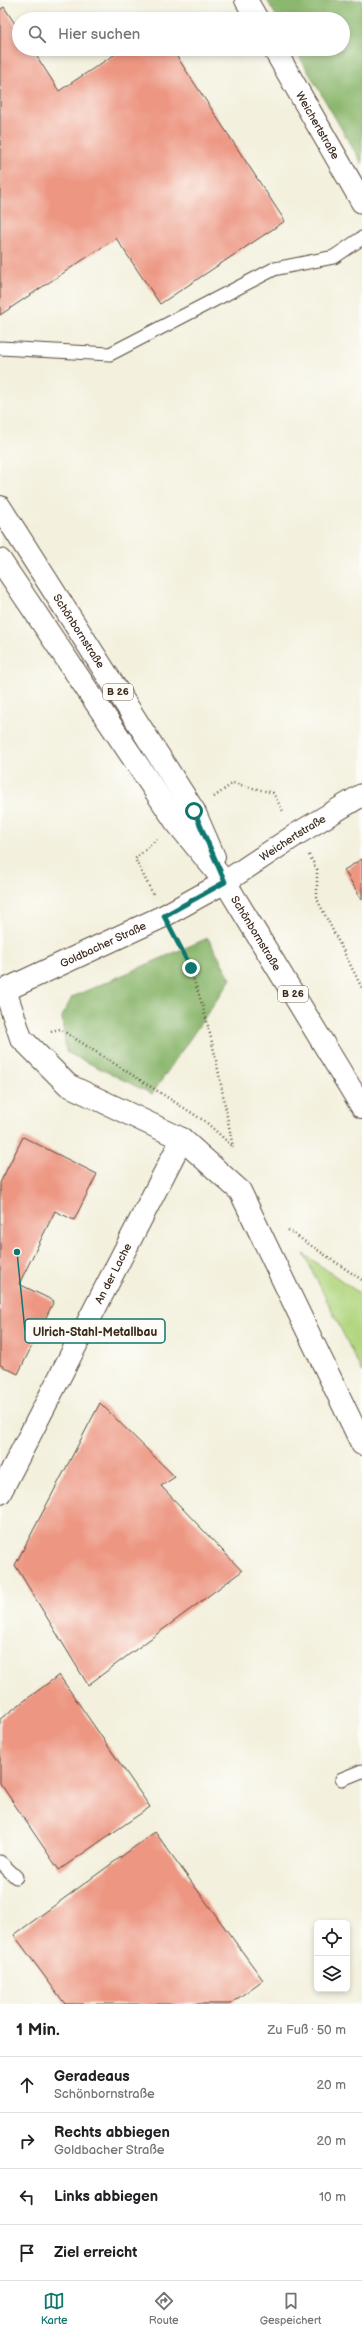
<!DOCTYPE html>
<html lang="de">
<head>
<meta charset="utf-8">
<style>
  body { margin:0; font-family:"Balsamiq Sans",sans-serif; background:#f6f6f6; color:#202124 }
  .controls { position:absolute; right:12px; bottom:12px; display:grid; overflow:hidden; border-radius:6px; box-shadow:0 2px 6px #0003 }
  .controls button { width:36px; height:36px; display:grid; place-items:center; padding:0; border:0; border-bottom:1px solid #e0e0e0; background:#fff; color:#202124; font:20px sans-serif }
  .stop { position:absolute; width:12px; height:12px; margin:-9px; border:3px solid #0f766e; border-radius:50%; background:#fff }
  .stop.end { background:#0f766e; border-color:#fff; box-shadow:0 1px 4px #0008 }
  .list { margin:0; padding:0; list-style:none }
  h2 { display:flex; justify-content:space-between; align-items:center; height:52px; margin:0; padding:0 16px; font-size:17px }
  h2 small { font-size:13px; font-weight:400; color:#757577 }
  .list li { display:grid; grid-template-columns:26px 1fr auto; gap:12px; align-items:center; box-sizing:border-box; height:56px; padding:0 16px; border-top:1px solid #e0e0e0 }
  .list b { display:block; font-size:15px; white-space:nowrap }
  .list p { margin:0; font-size:13px; white-space:nowrap; color:#757577 }
  .list em { font-size:13px; font-style:normal; color:#757577 }
  .icon { flex:none; width:22px; height:22px; fill:none; stroke:currentColor; stroke-width:2; stroke-linecap:round; stroke-linejoin:round }
  .map { position:relative; flex:none; width:362px; height:2004px; overflow:hidden }
  .search { position:absolute; background:#fff; box-shadow:0 2px 6px #0003; left:12px; right:12px; top:12px; height:44px; display:flex; align-items:center; gap:10px; box-sizing:border-box; padding:0 14px; border-radius:22px; color:#757577; font-size:15px }
  .sheet { height:276px; background:#fff }
  nav { display:flex; justify-content:space-around; align-items:center; box-sizing:border-box; height:56px; border-top:1px solid #e0e0e0; background:#fff; font-size:11px; color:#757577 }
  nav a { display:grid; justify-items:center; gap:2px }
  nav .on { color:#0f766e }
  .map>svg:first-child { display:block }
  .green { fill:#b1d67f; stroke:#76804e }
  .forest { fill:#8cb76e; stroke:#647046 }
  .building { fill:#ed9682 }
  .lines { fill:none; stroke-linecap:round; stroke-linejoin:round }
  .lane-casing { stroke:#57483b; stroke-width:15 }
  .street-casing { stroke:#57483b; stroke-width:24 }
  .primary-casing { stroke:#57483b; stroke-width:24 }
  .path { stroke:#57483b; stroke-width:2.5; stroke-dasharray:1 3; stroke-linecap:butt }
  .lane { stroke:#fff; stroke-width:13 }
  .street { stroke:#fff; stroke-width:22 }
  .primary { stroke:#fff; stroke-width:22 }
  .route { stroke:#0f766e; stroke-width:5 }
  .labels { text-anchor:middle; dominant-baseline:central; stroke-width:3; stroke-linejoin:round; paint-order:stroke }
  .shield { fill:#fdfcf7; stroke:#75695f; stroke-width:1 }
  .shield-label { font-size:10px; font-weight:bold; fill:#3b2a1e }
  .street-label { font-size:11px; fill:#3b2a1e; stroke:#fdfcf7 }
  .leader { fill:none; stroke:#0f766e; stroke-width:1.5 }
  .callout-dot { fill:#0f766e; stroke:#fdfcf7; stroke-width:1.5 }
  .callout { fill:#fdfcf7; stroke:#0f766e; stroke-width:1.5 }
  .callout-label { font-size:12px; text-anchor:middle; font-weight:bold; fill:#3b2a1e }
</style>
</head>
<body>
<div class="map">
<svg width="362" height="2004" viewBox="0 0 362 2004">
  <rect width="100%" height="100%" fill="#fdfcf7"/>
  <filter id="ink" filterUnits="userSpaceOnUse"><feTurbulence type="fractalNoise" baseFrequency=".025" numOctaves="2"/><feDisplacementMap in="SourceGraphic" scale="8" xChannelSelector="R" yChannelSelector="G"/><feConvolveMatrix kernelMatrix="1 2 1 2 8 2 1 2 1" color-interpolation-filters="sRGB"/></filter>
  <filter id="wash" filterUnits="userSpaceOnUse"><feTurbulence type="fractalNoise" baseFrequency=".012" numOctaves="4" result="noise"/><feDisplacementMap in="SourceGraphic" scale="16" xChannelSelector="R" yChannelSelector="G"/><feGaussianBlur stdDeviation="0.9" result="paint"/><feColorMatrix in="noise" values="0 0 0 0 0 0 0 0 0 0 0 0 0 0 0 0 0 1.4 0 .05"/><feComposite in="paint" operator="in"/></filter>
  <g filter="url(#wash)">
    <rect width="100%" height="100%" fill="#f3f0dd"/>
    <path class="green" d="M304,1254L362,1295V1372Z"/>
    <path class="forest" d="M267,0H362V164L295,49H343V19H278Z
      M208,938L231,979L152,1094L66,1052L62,1017L72,997Z"/>
    <g id="blocks">
      <path class="building" d="M4,7L19,30V49H32L59,91L123,49H172L285,221L160,304L116,238L0,315V10Z
        M362,859V900L344,870Z
        M23,1137L97,1174L74,1220L55,1211L19,1284L54,1301L18,1374L0,1365V1183Z
        M100,1403L175,1477L161,1486L242,1571L88,1685L15,1565Z
        M59,1675L150,1807L59,1870L0,1783V1719Z
        M155,1832L263,1980L230,2004H65L14,1935Z"/>
    </g>
  </g>
  <g filter="url(#ink)">
    <use href="#blocks" fill-opacity="0" stroke="#57483b" stroke-width="1"/>
    <g class="lines">
      <g class="lane-casing">
        <path id="lane" d="M0,348L110,354L274,269L334,257L362,238
          M342,1779L362,1771
          M0,1862L16,1877"/>
      </g>
      <g class="street-casing">
        <g id="street">
          <path d="M246,0L257,19"/>
          <path id="s1" d="M274,49L362,202"/>
          <path id="s2" d="M0,990H5L164,916L225,882L297,834L362,795"/>
          <path d="M5,990L21,1038L68,1085L182,1139L240,1191L362,1444"/>
          <path id="s3" d="M0,1493L182,1139"/>
        </g>
      </g>
      <g class="primary-casing">
        <g id="primary">
          <path id="s4" d="M0,507L194,811L214,857"/>
          <path id="s5" d="M0,560L176,822L225,882L362,1107"/>
        </g>
      </g>
      <path class="path" d="M214,797L233,783L273,793L284,813
        M309,855L317,869V899L362,988
        M153,894L135,859L157,839
        M176,939C209,1003 219,1077 233,1147
        M51,1031L60,1029L206,1122L232,1146
        M288,1230L362,1280"/>
      <use href="#lane" class="lane"/>
      <use href="#street" class="street"/>
      <use href="#primary" class="primary"/>
    </g>
  </g>
  <g class="lines" filter="url(#ink)">
    <path class="route" d="M191,968L164,916L225,882L194,811"/>
  </g>
  <g class="labels">
    <g class="shield">
      <rect x="103" y="684" width="30" height="16" rx="3"/>
      <rect x="278" y="986" width="30" height="16" rx="3"/>
    </g>
    <g class="shield-label">
      <text x="118" y="692">B 26</text>
      <text x="293" y="994">B 26</text>
    </g>
    <g class="street-label">
      <text stroke="none"><textPath href="#s1" startOffset="88">Weichertstraße</textPath></text>
      <text stroke="none"><textPath href="#s4" startOffset="147">Schönbornstraße</textPath></text>
      <text stroke="none"><textPath href="#s2" startOffset="331">Weichertstraße</textPath></text>
      <text stroke="none"><textPath href="#s5" startOffset="453">Schönbornstraße</textPath></text>
      <text stroke="none"><textPath href="#s2" startOffset="113">Goldbacher Straße</textPath></text>
      <text stroke="none"><textPath href="#s3" startOffset="247">An der Lache</textPath></text>
    </g>
  </g>
  <path class="leader" d="M17 1252L25 1331"/>
  <circle class="callout-dot" cx="17" cy="1252" r="4"/>
  <rect class="callout" x="25" y="1319" width="140" height="24" rx="4"/>
  <g class="callout-label">
    <text x="95" y="1336">Ulrich-Stahl-Metallbau</text>
  </g>
</svg>
<div class="controls">
<button><svg class="icon" aria-label="locate" viewBox="0 0 24 24"><circle cx="12" cy="12" r="6"/><path d="M12 2v4M12 18v4M2 12h4M18 12h4"/></svg></button>
<button><svg class="icon" aria-label="layers" viewBox="0 0 24 24"><path d="M12 4l9 5-9 5-9-5zM3 14l9 5 9-5"/></svg></button>
</div>
<div class="stop" style="left:194px;top:811px"></div>
<div class="stop end" style="left:191px;top:968px"></div>
<div class="search"><svg class="icon" aria-label="search" viewBox="0 0 24 24"><circle cx="10" cy="10" r="6"/><path d="M15 15l6 6"/></svg>Hier suchen</div>
</div>
<section class="sheet">
<h2>1 Min.<small>Zu Fuß · 50 m</small></h2>
<ul class="list">
<li><svg class="icon" aria-label="ahead" viewBox="0 0 24 24"><path d="M12 20V5M6 11l6-6 6 6"/></svg><div><b>Geradeaus</b><p>Schönbornstraße</p></div><em>20 m</em></li>
<li><svg class="icon" aria-label="right" viewBox="0 0 24 24"><path d="M7 20v-9h11M14 6l5 5-5 5"/></svg><div><b>Rechts abbiegen</b><p>Goldbacher Straße</p></div><em>20 m</em></li>
<li><svg class="icon" aria-label="left" viewBox="0 0 24 24"><path d="M17 20v-9H6M10 6l-5 5 5 5"/></svg><div><b>Links abbiegen</b></div><em>10 m</em></li>
<li><svg class="icon" aria-label="arrive" viewBox="0 0 24 24"><path d="M6 21V4h12l-3 4 3 4H6"/></svg><div><b>Ziel erreicht</b></div></li>
</ul>
</section>
<nav>
<a class="on"><svg class="icon" aria-label="map" viewBox="0 0 24 24"><path d="M3 6l6-2 6 2 6-2v14l-6 2-6-2-6 2zM9 4v14M15 6v14"/></svg>Karte</a>
<a><svg class="icon" aria-label="directions" viewBox="0 0 24 24"><path d="M12 3l9 9-9 9-9-9zM9 14v-3h6M13 9l2 2-2 2"/></svg>Route</a>
<a><svg class="icon" aria-label="saved" viewBox="0 0 24 24"><path d="M7 4h10v16l-5-4-5 4z"/></svg>Gespeichert</a>
</nav>
</body>
</html>
